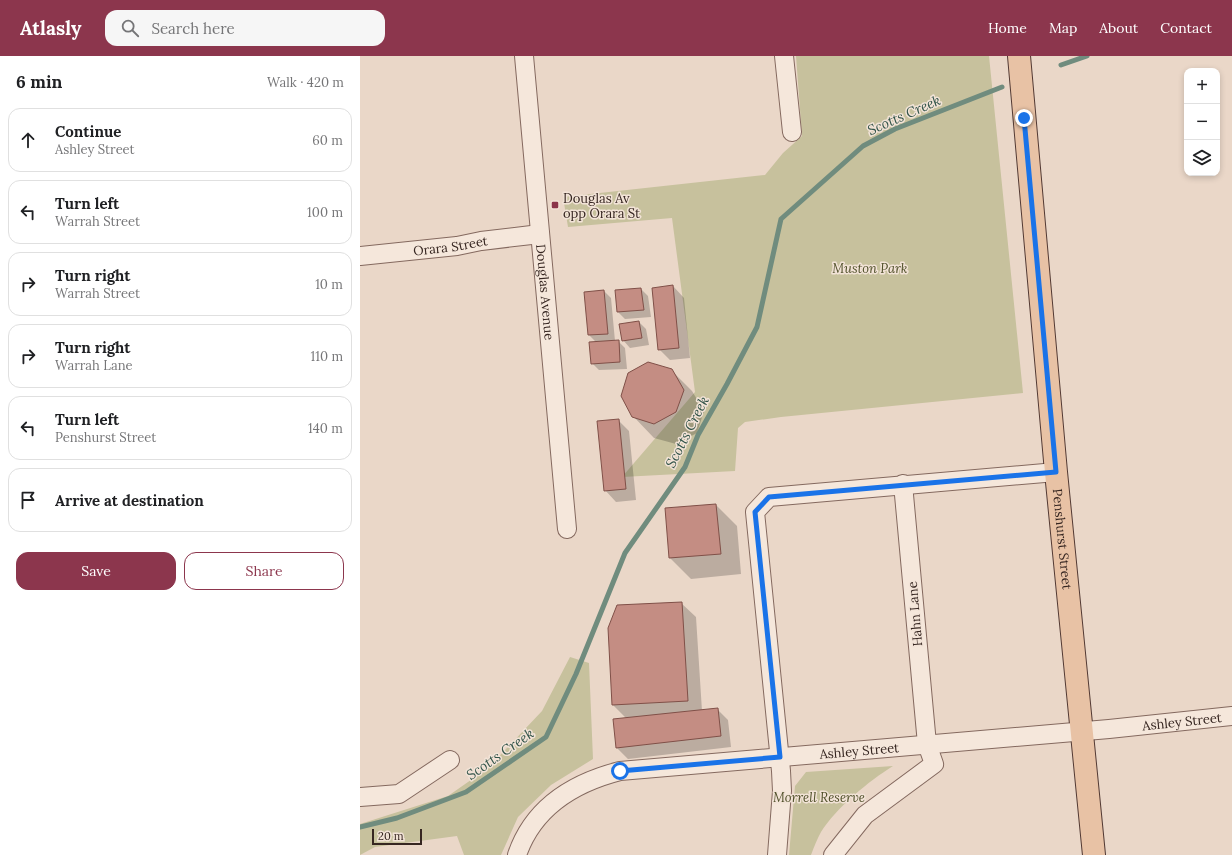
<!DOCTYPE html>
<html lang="en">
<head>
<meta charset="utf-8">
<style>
  body { margin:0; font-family:Lora,serif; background:#f6f6f6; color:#202124 }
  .controls { position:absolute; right:12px; top:12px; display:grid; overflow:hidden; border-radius:8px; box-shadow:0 2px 6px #0003 }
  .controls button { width:36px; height:36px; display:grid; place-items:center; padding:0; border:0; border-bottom:1px solid #e0e0e0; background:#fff; color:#202124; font:20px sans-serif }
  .scale { position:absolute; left:12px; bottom:10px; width:50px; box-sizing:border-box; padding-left:4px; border:2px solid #362621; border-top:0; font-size:11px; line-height:14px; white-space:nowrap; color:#362621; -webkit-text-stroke:3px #f2e3d7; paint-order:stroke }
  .stop { position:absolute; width:12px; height:12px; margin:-9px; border:3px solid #1a73e8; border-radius:50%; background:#fff }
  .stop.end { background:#1a73e8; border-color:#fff; box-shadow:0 1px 4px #0008 }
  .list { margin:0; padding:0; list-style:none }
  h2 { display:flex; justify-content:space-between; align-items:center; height:52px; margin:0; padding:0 16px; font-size:17px }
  h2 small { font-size:13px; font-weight:400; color:#757577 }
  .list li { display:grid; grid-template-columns:26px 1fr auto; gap:12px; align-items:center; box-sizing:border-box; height:64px; margin:0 8px 8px; padding:0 8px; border:1px solid #e0e0e0; border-radius:12px }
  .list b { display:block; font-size:15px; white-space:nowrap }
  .list p { margin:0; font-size:13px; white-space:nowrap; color:#757577 }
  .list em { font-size:13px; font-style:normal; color:#757577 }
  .actions { display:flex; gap:8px; padding:12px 16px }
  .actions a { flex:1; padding:9px 0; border:1px solid #8c364d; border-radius:12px; text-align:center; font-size:14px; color:#8c364d }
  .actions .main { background:#8c364d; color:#fff }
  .icon { flex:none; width:22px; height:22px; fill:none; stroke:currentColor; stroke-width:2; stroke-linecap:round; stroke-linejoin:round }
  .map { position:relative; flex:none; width:872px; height:799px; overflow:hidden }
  header { display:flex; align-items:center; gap:24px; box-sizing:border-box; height:56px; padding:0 20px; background:#8c364d; color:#fff }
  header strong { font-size:19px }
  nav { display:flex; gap:22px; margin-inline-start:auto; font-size:14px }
  .search { width:280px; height:36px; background:#f6f6f6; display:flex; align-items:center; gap:10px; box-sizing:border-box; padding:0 14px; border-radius:12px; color:#757577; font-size:15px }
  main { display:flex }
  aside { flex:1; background:#fff }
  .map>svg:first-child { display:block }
  .green { fill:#c7c19d }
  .shadow { fill:#0003 }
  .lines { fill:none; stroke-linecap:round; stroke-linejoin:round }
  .stream { stroke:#708c7e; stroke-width:5 }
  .building { fill:#c48d83; stroke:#805048 }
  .minor-casing { stroke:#84695f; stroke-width:20 }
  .major-casing { stroke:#523933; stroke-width:24 }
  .minor { stroke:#f5e7db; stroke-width:18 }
  .major { stroke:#e8c2a5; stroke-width:22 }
  .route { stroke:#1a73e8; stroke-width:5 }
  .poi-dot { fill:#8c364d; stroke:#f2e3d7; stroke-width:1.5 }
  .labels { text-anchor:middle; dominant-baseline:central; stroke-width:3; stroke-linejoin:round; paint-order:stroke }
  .poi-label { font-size:13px; fill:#362621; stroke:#f2e3d7; text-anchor:start }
  .street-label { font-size:13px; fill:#362621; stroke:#f2e3d7 }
  .park-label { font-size:13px; font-style:italic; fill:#50502a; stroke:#f2e3d7 }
  .water-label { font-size:14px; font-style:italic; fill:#325449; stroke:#f2e3d7 }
</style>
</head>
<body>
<header>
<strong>Atlasly</strong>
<div class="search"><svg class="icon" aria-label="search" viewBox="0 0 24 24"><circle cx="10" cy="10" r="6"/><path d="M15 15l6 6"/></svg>Search here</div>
<nav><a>Home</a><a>Map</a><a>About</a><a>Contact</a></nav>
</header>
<main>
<aside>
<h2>6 min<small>Walk · 420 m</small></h2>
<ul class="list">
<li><svg class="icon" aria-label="ahead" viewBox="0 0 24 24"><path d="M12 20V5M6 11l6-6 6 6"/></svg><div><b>Continue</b><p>Ashley Street</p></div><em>60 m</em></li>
<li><svg class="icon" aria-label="left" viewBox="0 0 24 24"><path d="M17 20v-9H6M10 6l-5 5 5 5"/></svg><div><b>Turn left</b><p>Warrah Street</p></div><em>100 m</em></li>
<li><svg class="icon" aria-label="right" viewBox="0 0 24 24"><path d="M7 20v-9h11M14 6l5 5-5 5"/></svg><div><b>Turn right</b><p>Warrah Street</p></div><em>10 m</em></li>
<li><svg class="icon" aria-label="right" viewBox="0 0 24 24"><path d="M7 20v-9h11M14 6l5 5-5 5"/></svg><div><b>Turn right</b><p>Warrah Lane</p></div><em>110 m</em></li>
<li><svg class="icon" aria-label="left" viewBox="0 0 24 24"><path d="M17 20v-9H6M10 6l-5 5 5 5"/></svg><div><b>Turn left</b><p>Penshurst Street</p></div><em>140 m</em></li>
<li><svg class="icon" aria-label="arrive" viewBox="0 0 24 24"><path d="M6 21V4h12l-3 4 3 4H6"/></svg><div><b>Arrive at destination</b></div></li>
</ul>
<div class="actions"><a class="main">Save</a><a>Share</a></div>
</aside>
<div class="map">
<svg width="872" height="799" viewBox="0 0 872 799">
  <rect width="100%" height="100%" fill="#ead7c8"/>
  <path class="green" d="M436,0H629L663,337L421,361L385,366L378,372L375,415L262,421L335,336L312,162L208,171L203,141L405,119L423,97L442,80Z
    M210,601L229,607L233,703L191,729L158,761L141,799H104L97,780L15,791L0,799V768L88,740L128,712L182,655Z
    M533,710C509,725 476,752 461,776C457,783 454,791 451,799H429L435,730L446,716Z"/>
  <path class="shadow" d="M313,230L324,242L330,302L310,304L299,293Z
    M281,233L288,240L291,261L265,263L258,256L256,235Z
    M244,235L251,242L255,285H258L265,292L267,313L239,314L232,307L236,286L229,279L225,237Z
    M279,266L286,273L289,289L270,292L263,284Z
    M311,314L332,335L344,355L337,377L316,388L294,382L273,360Z
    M258,364L269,375L276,444L256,446L245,434Z
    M356,449L377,470L381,518L331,523L310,502L306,453Z
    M321,547L336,561L342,655L357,653L368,664L371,691L268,703L257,692L267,663L253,649Z"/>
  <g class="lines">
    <path class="stream" d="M701,9L727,0
      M0,771L37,762L106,736L186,681L216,618L265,497L325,411L338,379L367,328L397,271L421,163L503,90L535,73L642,31"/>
  </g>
  <path class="building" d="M313,229L319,292L298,294L292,232Z
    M281,232L284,254L257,256L255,234Z
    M244,234L248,278L228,279L224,236Z
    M279,265L282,282L262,285L259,268Z
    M259,284L260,306L231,308L229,286Z
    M288,306L312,313L324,334L316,356L294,368L272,361L261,340L268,317Z
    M259,363L266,433L244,435L237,365Z
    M356,448L361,498L309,502L305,452Z
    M322,546L328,645L252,649L248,572L257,549Z
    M358,652L361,680L256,692L253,663Z"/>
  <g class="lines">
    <g class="minor-casing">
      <g id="minor">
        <path id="s1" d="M164,0L207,473"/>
        <path d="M424,0L432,76"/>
        <path id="s2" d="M0,200L97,190L121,185L180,178"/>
        <path d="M0,741L39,738L90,704"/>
        <path id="s3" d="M157,799C173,752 213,727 260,715L749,673L872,660"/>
        <path d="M417,799L422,735L421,715L395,456L409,441L696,416"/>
        <path d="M473,799L505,759L574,708L567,688L543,428"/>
      </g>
    </g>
    <g class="major-casing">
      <g id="major">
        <path id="s4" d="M659,0L696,416L734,799"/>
      </g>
    </g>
    <use href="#minor" class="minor"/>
    <use href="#major" class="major"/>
  </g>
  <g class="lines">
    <path class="route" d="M260,715L420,701L395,456L409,441L696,416L664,62"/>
  </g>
  <rect class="poi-dot" x="191" y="145" width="8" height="8" rx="2"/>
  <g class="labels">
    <g class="poi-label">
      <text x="203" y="142">Douglas Av<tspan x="203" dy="15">opp Orara St</tspan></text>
    </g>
    <g class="street-label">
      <text stroke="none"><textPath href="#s2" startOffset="91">Orara Street</textPath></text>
      <text stroke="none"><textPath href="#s1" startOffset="237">Douglas Avenue</textPath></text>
      <text stroke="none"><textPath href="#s4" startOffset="485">Penshurst Street</textPath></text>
      <text transform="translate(555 558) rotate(-95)">Hahn Lane</text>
      <text stroke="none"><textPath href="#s3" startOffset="703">Ashley Street</textPath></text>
      <text stroke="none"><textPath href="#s3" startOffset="379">Ashley Street</textPath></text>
    </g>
    <g class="park-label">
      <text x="510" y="212">Muston Park</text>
      <text x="459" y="741">Morrell Reserve</text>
    </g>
    <g class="water-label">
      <text transform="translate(544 59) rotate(-24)">Scotts Creek</text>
      <text transform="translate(327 376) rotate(-63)">Scotts Creek</text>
      <text transform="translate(140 698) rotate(-35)">Scotts Creek</text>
    </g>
  </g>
</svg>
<div class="controls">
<button>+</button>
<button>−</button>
<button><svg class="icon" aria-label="layers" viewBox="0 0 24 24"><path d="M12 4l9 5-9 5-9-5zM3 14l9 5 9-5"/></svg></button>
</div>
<div class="scale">20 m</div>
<div class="stop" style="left:260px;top:715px"></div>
<div class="stop end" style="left:664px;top:62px"></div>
</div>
</main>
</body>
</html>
